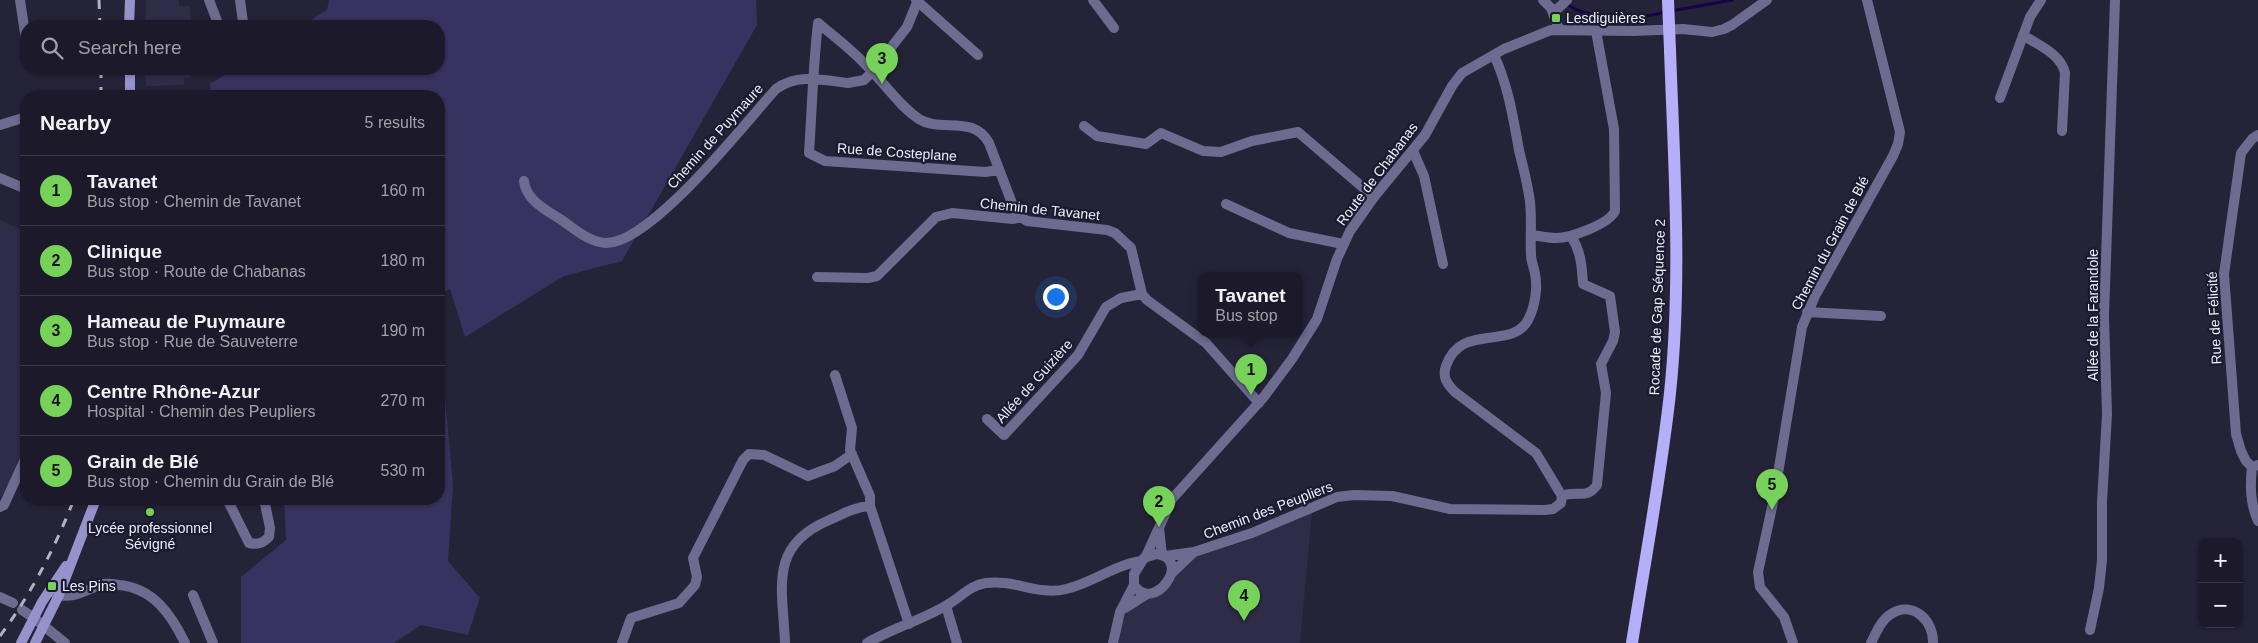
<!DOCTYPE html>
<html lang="en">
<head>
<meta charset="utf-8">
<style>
  body { margin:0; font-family:Helvetica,sans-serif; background:#252332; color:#f1f3f6 }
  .controls { position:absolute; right:15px; bottom:15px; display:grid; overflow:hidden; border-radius:10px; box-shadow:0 1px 4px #0004 }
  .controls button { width:45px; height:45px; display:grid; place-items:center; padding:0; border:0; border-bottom:1px solid #3a3847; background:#1c1a2a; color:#f1f3f6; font:25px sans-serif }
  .you { position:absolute; left:1055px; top:296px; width:18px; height:18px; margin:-12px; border:4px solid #fff; border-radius:50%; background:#1a73e8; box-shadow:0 0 0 8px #1a73e833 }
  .badge { display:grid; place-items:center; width:32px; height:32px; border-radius:50%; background:#77d259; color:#111; font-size:16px; font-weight:700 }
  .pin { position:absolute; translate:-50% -41px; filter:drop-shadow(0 1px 2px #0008) }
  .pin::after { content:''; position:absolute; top:26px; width:18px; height:15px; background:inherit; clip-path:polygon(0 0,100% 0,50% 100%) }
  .popup { position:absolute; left:1198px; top:272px; width:105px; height:65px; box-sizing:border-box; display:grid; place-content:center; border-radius:10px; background:#1c1a2a; filter:drop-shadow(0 1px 4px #0005); font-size:16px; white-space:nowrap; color:#a0a1a8 }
  .popup b { font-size:19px; color:#f1f3f6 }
  .popup::after { content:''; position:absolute; left:50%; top:100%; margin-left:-10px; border:10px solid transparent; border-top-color:#1c1a2a }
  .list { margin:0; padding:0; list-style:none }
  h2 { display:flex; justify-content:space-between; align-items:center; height:65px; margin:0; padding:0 20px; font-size:21px }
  h2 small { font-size:16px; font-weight:400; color:#a0a1a8 }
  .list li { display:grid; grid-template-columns:32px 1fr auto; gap:15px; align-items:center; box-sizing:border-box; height:70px; padding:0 20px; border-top:1px solid #3a3847 }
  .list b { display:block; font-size:19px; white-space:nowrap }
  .list p { margin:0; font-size:16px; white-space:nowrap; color:#a0a1a8 }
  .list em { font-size:16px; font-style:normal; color:#a0a1a8 }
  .icon { flex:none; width:28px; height:28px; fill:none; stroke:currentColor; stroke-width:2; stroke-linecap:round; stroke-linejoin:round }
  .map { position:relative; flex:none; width:2258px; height:643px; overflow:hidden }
  .search { position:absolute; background:#1c1a2a; box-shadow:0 1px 4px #0004; left:20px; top:20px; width:425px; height:55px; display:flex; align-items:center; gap:12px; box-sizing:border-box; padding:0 18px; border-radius:20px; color:#a0a1a8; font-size:19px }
  .panel { position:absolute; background:#1c1a2a; box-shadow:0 1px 4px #0004; left:20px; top:90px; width:425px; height:415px; border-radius:20px }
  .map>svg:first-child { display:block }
  .built { fill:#2e2c47 }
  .green { fill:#37325f }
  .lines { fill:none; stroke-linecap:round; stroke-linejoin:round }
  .stream { stroke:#190049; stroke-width:3 }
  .minor { stroke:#6d6b8f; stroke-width:10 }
  .tertiary { stroke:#6d6b8f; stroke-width:10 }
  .secondary { stroke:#9692cb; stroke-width:10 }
  .primary { stroke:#b5aff9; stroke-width:12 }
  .rail { stroke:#b2b2c2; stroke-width:3; stroke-dasharray:9 9; stroke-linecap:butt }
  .primary-bridge { stroke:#b5aff9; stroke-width:12 }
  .poi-dot { fill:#77d259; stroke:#1c1a2e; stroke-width:2 }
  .labels { text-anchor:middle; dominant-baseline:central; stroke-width:4.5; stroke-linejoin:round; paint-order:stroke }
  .poi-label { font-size:14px; fill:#ededfb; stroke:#1c1a2e; text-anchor:start }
  .street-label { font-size:14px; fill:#ededfb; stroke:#1c1a2e }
</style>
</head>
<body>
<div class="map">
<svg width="2258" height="643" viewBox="0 0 2258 643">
  <rect width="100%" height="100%" fill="#252338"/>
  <path class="built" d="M146,0H179V6H190V26H146Z
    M146,69H191V78H184V85L146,86Z
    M0,220L26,232V448L9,485L0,498Z
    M1312,512L1300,643H1117L1118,632L1126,611L1141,601L1160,595L1172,585L1177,573L1188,562L1204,553L1241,543Z"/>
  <path class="green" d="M329,0H756L757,25L622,261L564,276L465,337L450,289L439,294V96H211L210,84L234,69H439V26H301L327,10Z
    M439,374L443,375L453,485L448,561L480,598L468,635L421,625L394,643H241V577L286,540L284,499H439Z"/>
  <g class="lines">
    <path class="stream" d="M1565,3C1589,21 1637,20 1665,12
      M1671,11L1732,0"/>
    <path class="minor" d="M20,0L26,40
      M209,0L219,26
      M240,0L243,22L241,26
      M916,0L978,55
      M1093,0L1114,28
      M1543,0L1551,8L1559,29
      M1553,13L1567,0
      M2023,35C2038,45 2061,54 2065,73L2062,131
      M2000,98L2030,17L2041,0
      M0,125L26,117
      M1084,126L1097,136L1146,144L1161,133L1203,151L1221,152L1252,141L1298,132L1374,197
      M2258,135L2252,139L2241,153L2224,274L2236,434L2241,451L2246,461L2252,467L2258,465
      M1413,151L1424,176L1443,264
      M999,170L985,172L825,161L809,153C812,109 813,66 818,23C834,36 851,49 865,64C883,81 898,105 919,119C941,133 973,114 989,143L1015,211L1021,217
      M0,178L26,189
      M524,181C526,201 548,211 563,221C576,230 589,242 606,243C651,244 745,123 776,89C797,73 824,80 848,83L864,80L872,72L907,27L918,0
      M1226,204L1289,233L1343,244
      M1532,235C1540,236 1548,238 1556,238C1571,238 1609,224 1615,211L1614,129L1596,31
      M817,277L868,278L877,276L936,217L952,213L1013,219L1021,217L1027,221L1107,230L1115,233L1131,248L1142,294L1147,300L1206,343L1259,403
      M1807,312L1881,316
      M835,375L852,428L850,450L870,496V506L909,624
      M987,419L1004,435L1078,355L1106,307L1121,298L1142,294
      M2252,467C2250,486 2250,503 2258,521
      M1562,496C1576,489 1586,501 1597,485L1606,393L1601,364L1613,341L1615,332L1610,296L1583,284C1582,267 1581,251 1571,236
      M227,499L249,543C258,545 263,543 269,537L270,528L264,499
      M0,507L4,505L26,457
      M1165,556L1194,552L1252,533L1337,497L1354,495L1392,496L1450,509L1545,510L1553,509L1561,503L1562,496L1536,453L1455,392C1447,384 1442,377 1446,366C1461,321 1514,352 1529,318C1535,306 1538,287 1535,274C1534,267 1531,261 1531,255C1530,237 1532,220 1530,202C1528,185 1523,167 1519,150C1513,117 1508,85 1494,55
      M1172,573L1193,553
      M52,592C71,602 85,590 103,584C108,583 114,584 119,585C153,588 171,614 185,643
      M193,595L213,643
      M946,606L957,643
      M1125,608L1147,594
      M34,618L65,643
      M2090,630L2099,588L2102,560V502L2107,414L2104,316L2115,0
      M622,643L631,618L679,603L695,585L697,577L693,558L743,460L749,454L764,455L808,476L835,466L852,454
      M785,643C783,589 768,547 827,521C841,515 854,507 870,506
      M1113,643L1120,612L1134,585
      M1793,643L1784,617L1760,587L1758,572L1774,498L1802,327L1815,296L1893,156L1898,144L1900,132L1867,0
      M1871,643C1876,633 1881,620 1891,614C1913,600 1934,621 1933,643"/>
    <path class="tertiary" d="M1159,528L1162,555
      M1156,554C1194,558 1154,615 1134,585V574L1144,558Z
      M1146,556L1172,499L1263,398L1292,359L1317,319L1337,259L1350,231L1374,197L1425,135L1452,86L1462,73L1504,49L1551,30L1634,31L1683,29L1712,32L1724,29L1732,25L1767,0
      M0,597L13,603
      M22,610L34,618
      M867,643C893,628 922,620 947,605C960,598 970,585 986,583C1014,579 1038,596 1066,589C1092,583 1114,565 1141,561"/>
    <path class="secondary" d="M129,26L130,0
      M130,69V96
      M21,643L42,602L66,566
      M35,643L59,595L96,499"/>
    <path class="primary" d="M1632,643C1645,560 1661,476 1670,393C1682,279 1674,164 1670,50"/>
    <path class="rail" d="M99,0L100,26
      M101,69V96
      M0,636C31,594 55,548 74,499"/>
    <path class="primary-bridge" d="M1668,0L1670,50"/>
  </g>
  <g class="poi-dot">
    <rect x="1551" y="13" width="10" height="10" rx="2.5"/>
    <circle cx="150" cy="512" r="5"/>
    <rect x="47" y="581" width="10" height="10" rx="2.5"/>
  </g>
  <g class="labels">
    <g class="poi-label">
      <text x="1566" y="18">Lesdiguières</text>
      <text x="150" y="528" text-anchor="middle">Lycée professionnel<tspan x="150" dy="16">Sévigné</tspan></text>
      <text x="62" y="586">Les Pins</text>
    </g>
    <g class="street-label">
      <text transform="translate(715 136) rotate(-48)">Chemin de Puymaure</text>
      <text transform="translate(897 152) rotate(4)">Rue de Costeplane</text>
      <text transform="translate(1377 174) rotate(-53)">Route de Chabanas</text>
      <text transform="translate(1040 209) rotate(6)">Chemin de Tavanet</text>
      <text transform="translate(1830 243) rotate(-62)">Chemin du Grain de Blé</text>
      <text transform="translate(1657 307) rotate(-88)">Rocade de Gap Séquence 2</text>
      <text transform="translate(2093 315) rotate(-90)">Allée de la Farandole</text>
      <text transform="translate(2214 318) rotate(-93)">Rue de Félicité</text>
      <text transform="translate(1034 381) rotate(-48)">Allée de Guizière</text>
      <text transform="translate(1268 510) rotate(-21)">Chemin des Peupliers</text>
    </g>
  </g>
</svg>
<div class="controls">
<button>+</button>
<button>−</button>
</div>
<div class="you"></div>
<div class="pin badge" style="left:1251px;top:395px">1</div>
<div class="popup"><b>Tavanet</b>Bus stop</div>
<div class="pin badge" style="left:1159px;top:527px">2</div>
<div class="pin badge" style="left:882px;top:84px">3</div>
<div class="pin badge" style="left:1244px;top:621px">4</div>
<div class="pin badge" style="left:1772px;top:510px">5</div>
<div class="search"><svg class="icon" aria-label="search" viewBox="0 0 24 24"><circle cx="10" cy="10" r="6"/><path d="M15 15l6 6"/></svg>Search here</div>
<section class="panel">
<h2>Nearby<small>5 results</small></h2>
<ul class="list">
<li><span class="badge">1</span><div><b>Tavanet</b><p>Bus stop · Chemin de Tavanet</p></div><em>160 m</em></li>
<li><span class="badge">2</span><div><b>Clinique</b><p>Bus stop · Route de Chabanas</p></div><em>180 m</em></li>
<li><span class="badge">3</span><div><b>Hameau de Puymaure</b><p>Bus stop · Rue de Sauveterre</p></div><em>190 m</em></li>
<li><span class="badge">4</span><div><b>Centre Rhône-Azur</b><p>Hospital · Chemin des Peupliers</p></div><em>270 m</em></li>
<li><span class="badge">5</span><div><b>Grain de Blé</b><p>Bus stop · Chemin du Grain de Blé</p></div><em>530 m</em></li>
</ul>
</section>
</div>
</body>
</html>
